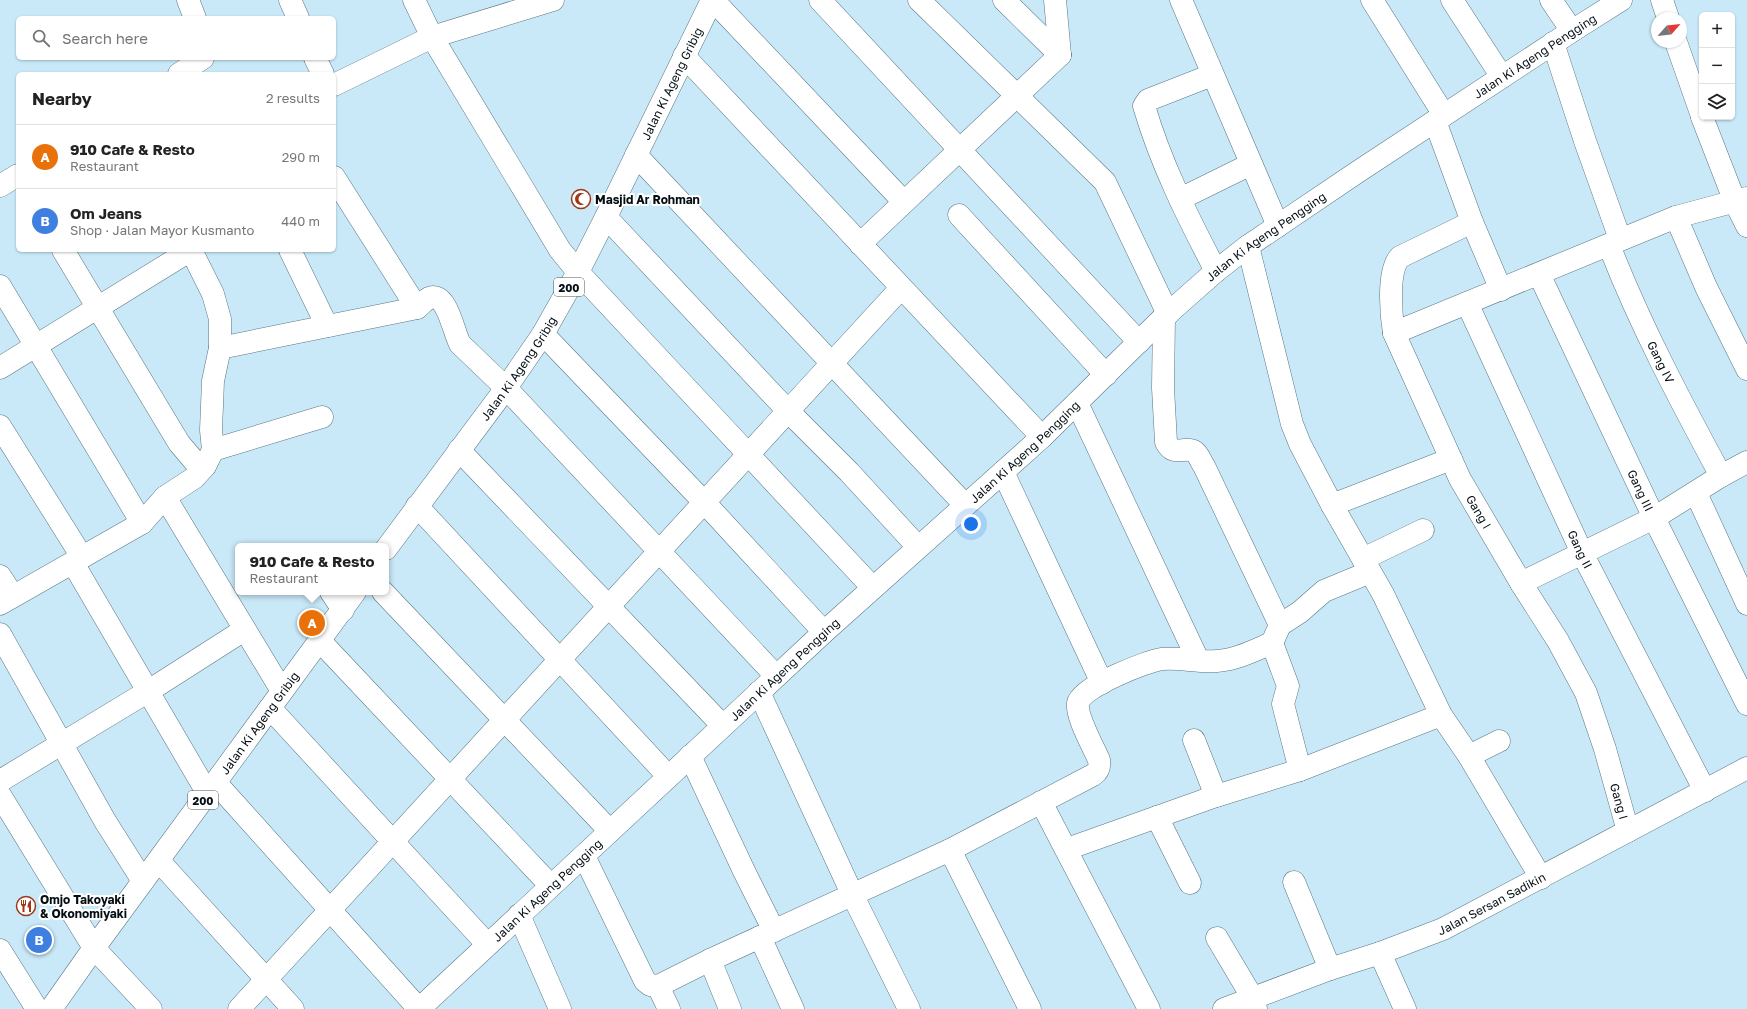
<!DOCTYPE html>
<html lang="en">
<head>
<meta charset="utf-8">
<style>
  body { margin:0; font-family:"Golos Text",sans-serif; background:#f2f2f2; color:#222 }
  .controls { position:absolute; right:12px; top:12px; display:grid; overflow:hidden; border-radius:6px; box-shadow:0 1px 3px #0004 }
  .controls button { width:36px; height:36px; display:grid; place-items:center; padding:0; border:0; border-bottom:1px solid #e0e0e0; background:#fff; color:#222; font:20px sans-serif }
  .compass { position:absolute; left:1651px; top:12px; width:36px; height:36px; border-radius:50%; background:#fff; box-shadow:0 1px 3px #0004; rotate:63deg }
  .you { position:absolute; left:971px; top:524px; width:14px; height:14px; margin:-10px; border:3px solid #fff; border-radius:50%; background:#1a73e8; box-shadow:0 0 0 6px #1a73e833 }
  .badge { display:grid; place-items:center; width:26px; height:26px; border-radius:50%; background:#9e3716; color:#fff; font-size:13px; font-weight:700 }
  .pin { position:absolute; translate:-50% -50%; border:2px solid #fff; box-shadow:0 1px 4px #0006 }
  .popup { position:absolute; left:235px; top:543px; width:154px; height:52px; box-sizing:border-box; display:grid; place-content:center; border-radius:6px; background:#fff; filter:drop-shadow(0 1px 3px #0005); font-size:13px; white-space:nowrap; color:#767676 }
  .popup b { font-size:15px; color:#222 }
  .popup::after { content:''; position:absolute; left:50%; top:100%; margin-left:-8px; border:8px solid transparent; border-top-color:#fff }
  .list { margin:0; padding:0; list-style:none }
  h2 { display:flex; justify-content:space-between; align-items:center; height:52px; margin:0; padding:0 16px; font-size:17px }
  h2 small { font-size:13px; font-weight:400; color:#767676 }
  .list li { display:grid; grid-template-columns:26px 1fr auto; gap:12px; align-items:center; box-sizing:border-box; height:64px; padding:0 16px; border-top:1px solid #e0e0e0 }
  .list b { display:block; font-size:15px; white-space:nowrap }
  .list p { margin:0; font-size:13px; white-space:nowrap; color:#767676 }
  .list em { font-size:13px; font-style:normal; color:#767676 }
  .icon { flex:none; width:22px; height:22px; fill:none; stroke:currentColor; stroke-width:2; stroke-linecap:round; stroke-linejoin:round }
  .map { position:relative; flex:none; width:1747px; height:1009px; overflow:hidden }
  .search { position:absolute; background:#fff; box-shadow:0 1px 3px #0004; left:16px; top:16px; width:320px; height:44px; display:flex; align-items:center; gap:10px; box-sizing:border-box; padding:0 14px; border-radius:6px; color:#767676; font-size:15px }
  .panel { position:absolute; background:#fff; box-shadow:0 1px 3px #0004; left:16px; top:72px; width:320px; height:180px; border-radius:6px }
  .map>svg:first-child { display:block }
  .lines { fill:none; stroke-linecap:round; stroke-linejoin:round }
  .minor-casing { stroke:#597684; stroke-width:23 }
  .major-casing { stroke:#597684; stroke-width:23 }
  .minor { stroke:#fff; stroke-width:22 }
  .major { stroke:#fff; stroke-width:22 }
  .labels { text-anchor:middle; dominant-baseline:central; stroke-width:4; stroke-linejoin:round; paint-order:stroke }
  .shield { fill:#fff; stroke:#4f565a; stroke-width:1 }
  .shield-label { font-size:11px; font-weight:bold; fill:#040e13 }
  .street-label { font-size:12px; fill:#040e13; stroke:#fff }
  .poi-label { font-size:12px; font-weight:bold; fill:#040e13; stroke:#fff; text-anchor:start }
</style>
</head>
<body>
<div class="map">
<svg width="1747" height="1009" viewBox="0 0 1747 1009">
  <rect width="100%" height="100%" fill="#c9e9f9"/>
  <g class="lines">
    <g class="minor-casing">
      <g id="minor">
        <path d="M188,0L195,18"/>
        <path d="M290,0L298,18"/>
        <path d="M414,0L432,37L560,250L578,272L873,588"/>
        <path d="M713,0L904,202"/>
        <path d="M820,0L1139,342"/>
        <path d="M919,0L1105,182L1168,314"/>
        <path d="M1004,0L1060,55"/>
        <path d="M1055,0L1060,55"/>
        <path d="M1181,0L1278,226"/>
        <path d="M1372,0L1444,115"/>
        <path d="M1452,0L1502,77"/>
        <path d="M1551,0L1572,31"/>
        <path d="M1662,0L1668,18"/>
        <path d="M1676,42L1702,116"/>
        <path d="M1553,43L1585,141L1620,239"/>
        <path d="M684,56L1042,437"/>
        <path d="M315,58L323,74"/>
        <path d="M179,74L203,58"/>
        <path d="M1212,75L1148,100L1144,106C1161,164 1188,218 1216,271"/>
        <path d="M334,85L432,37L553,0"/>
        <path d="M1702,117L1735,202L1747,226"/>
        <path d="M1435,121L1472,222L1501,290"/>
        <path d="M636,155L965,505"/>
        <path d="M334,177L417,308"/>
        <path d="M0,186L18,175"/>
        <path d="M1180,199L1251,164"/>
        <path d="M959,215L1106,375"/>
        <path d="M606,217L788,411L849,472L918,547"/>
        <path d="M1676,217L1706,287L1747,369"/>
        <path id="s1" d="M1472,222L1400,257C1387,271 1391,315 1394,333L1460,479L1521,583L1558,641L1586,693L1605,749L1628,831"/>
        <path d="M860,244L1060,55"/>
        <path id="s2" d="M1609,245C1640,325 1680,400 1721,476"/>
        <path d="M1248,246L1292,424L1300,444L1332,505L1383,594L1441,715L1469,756L1541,878"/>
        <path d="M63,250L179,443L195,462L205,466"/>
        <path d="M290,250L327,326"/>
        <path id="s3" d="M1539,274L1654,518L1747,704"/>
        <path d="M0,286L142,523"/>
        <path id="s4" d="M1467,303L1582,553L1705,791"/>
        <path d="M1394,333L1676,217L1747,198"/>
        <path d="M543,334L704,502L824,632"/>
        <path d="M220,348L417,308C421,305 425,300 429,298C447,290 454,334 460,344L506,388L776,676"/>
        <path d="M0,368L191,250"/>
        <path d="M1077,403L1198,660"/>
        <path d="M0,426L82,557"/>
        <path d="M213,450L322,417"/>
        <path d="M459,450L722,725"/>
        <path d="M1003,472L1102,683"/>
        <path d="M1696,493L1747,604"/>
        <path d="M165,497L282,691"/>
        <path d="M1332,505L1451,459"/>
        <path d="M417,506L668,776"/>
        <path d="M1363,559L1423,530"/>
        <path d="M73,563L208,794"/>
        <path d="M0,576L13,596"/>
        <path d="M1521,583L1654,518L1721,476L1747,462"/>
        <path d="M331,592L343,610"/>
        <path d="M383,592L610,831"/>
        <path d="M0,604L142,523L165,497L194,478L205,466L213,450L211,430L213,381L220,348V319L213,294L191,250"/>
        <path d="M1280,625L1300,612L1324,591L1370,572"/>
        <path d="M0,634L105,821L143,881"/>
        <path d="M320,641L551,886"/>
        <path d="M1272,643L1288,686L1283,704L1300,770"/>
        <path d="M759,692L853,896L909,1009"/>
        <path d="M270,708L487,944"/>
        <path d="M1194,740L1216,796"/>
        <path d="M690,756L744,871L774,931"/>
        <path d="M1469,756L1499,741"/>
        <path d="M0,781L147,692L244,630"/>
        <path d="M216,783L419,1009"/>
        <path d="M0,795L94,948L151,1009"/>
        <path d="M1041,802L1149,1009"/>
        <path d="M1157,817L1190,883"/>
        <path d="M1067,849L1216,796L1300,770L1441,715"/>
        <path d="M950,850L1030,1009"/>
        <path d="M584,856L645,981L650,985L658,986L710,960L950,850L1093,775C1099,771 1100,767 1099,760C1093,746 1076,717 1078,703C1081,687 1147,661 1162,659C1181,657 1199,663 1217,661C1236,660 1255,650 1272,643L1280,625L1204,466C1201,462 1199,455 1195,452C1185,445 1174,458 1166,442L1163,388L1164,317"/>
        <path d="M159,861L293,1009"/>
        <path d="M1294,882L1330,969"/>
        <path d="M519,915L560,1009"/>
        <path d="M760,937L793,1009"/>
        <path d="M1217,938L1252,997L1256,1009"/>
        <path d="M1380,953L1405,1009"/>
        <path d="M710,960L730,1009"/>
        <path d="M658,986L669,1009"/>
        <path d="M239,1009L901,288"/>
        <path id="s5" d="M419,1009L824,632L1042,437L1164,317L1216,271L1248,246L1359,171L1572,31L1621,0"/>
      </g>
    </g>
    <g class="major-casing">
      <g id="major">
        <path id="s6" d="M386,549L506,388L543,334L578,272L606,217L712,0"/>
        <path d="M0,950L37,1009"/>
        <path id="s7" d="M51,1009L94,948L355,592"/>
        <path id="s8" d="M1224,1009L1330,969L1380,953L1443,929L1747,768"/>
      </g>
    </g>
    <use href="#minor" class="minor"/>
    <use href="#major" class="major"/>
  </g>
  <defs>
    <g id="mosque-ring" transform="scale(1)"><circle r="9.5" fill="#fff" stroke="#9e3716" stroke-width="1.5"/><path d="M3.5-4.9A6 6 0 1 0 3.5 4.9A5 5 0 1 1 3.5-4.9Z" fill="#9e3716"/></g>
    <g id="restaurant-ring" transform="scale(1)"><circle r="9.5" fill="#fff" stroke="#9e3716" stroke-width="1.5"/><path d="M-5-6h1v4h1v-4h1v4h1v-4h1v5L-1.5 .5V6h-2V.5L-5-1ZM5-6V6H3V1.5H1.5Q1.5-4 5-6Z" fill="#9e3716"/></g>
  </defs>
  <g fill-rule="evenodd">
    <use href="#mosque-ring" x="581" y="199"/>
    <use href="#restaurant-ring" x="26" y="906"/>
  </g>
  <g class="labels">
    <g class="shield">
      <rect x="554" y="278" width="30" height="18" rx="3"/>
      <rect x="188" y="791" width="30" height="18" rx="3"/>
    </g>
    <g class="shield-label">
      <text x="569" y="287">200</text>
      <text x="203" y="800">200</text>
    </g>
    <g class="street-label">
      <text stroke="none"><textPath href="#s5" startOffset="1471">Jalan Ki Ageng Pengging</textPath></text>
      <text stroke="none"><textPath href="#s6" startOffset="548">Jalan Ki Ageng Gribig</textPath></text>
      <text stroke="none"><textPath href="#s5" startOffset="1147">Jalan Ki Ageng Pengging</textPath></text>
      <text stroke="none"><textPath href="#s2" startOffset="128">Gang IV</textPath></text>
      <text stroke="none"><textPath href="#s6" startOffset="224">Jalan Ki Ageng Gribig</textPath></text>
      <text stroke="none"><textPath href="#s5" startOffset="823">Jalan Ki Ageng Pengging</textPath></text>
      <text stroke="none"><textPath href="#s3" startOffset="239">Gang III</textPath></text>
      <text stroke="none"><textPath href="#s1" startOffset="356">Gang I</textPath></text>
      <text stroke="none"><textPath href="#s4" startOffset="271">Gang II</textPath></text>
      <text stroke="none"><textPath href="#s5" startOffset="499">Jalan Ki Ageng Pengging</textPath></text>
      <text stroke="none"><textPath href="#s7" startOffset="354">Jalan Ki Ageng Gribig</textPath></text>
      <text stroke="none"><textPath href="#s1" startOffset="680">Gang I</textPath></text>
      <text stroke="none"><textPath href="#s5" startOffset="175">Jalan Ki Ageng Pengging</textPath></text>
      <text stroke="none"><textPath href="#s8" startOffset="288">Jalan Sersan Sadikin</textPath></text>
    </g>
    <g class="poi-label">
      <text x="595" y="199">Masjid Ar Rohman</text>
      <text x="40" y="899">Omjo Takoyaki<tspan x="40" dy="14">&amp; Okonomiyaki</tspan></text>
    </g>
  </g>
</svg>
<div class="controls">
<button>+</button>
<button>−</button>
<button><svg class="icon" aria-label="layers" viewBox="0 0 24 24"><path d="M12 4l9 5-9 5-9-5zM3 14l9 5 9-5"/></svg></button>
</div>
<svg class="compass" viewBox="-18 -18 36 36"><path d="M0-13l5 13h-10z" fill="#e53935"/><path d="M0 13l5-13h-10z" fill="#767676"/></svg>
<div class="you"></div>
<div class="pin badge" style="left:312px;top:623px;background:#e8710a">A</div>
<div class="popup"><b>910 Cafe &amp; Resto</b>Restaurant</div>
<div class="pin badge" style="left:39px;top:940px;background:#3f7fe0">B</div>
<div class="search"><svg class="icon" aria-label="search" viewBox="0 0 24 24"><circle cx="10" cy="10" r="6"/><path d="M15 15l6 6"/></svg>Search here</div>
<section class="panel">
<h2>Nearby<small>2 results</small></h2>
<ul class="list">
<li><span class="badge" style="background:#e8710a">A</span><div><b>910 Cafe &amp; Resto</b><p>Restaurant</p></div><em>290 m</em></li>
<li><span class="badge" style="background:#3f7fe0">B</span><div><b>Om Jeans</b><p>Shop · Jalan Mayor Kusmanto</p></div><em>440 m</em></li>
</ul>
</section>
</div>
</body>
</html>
